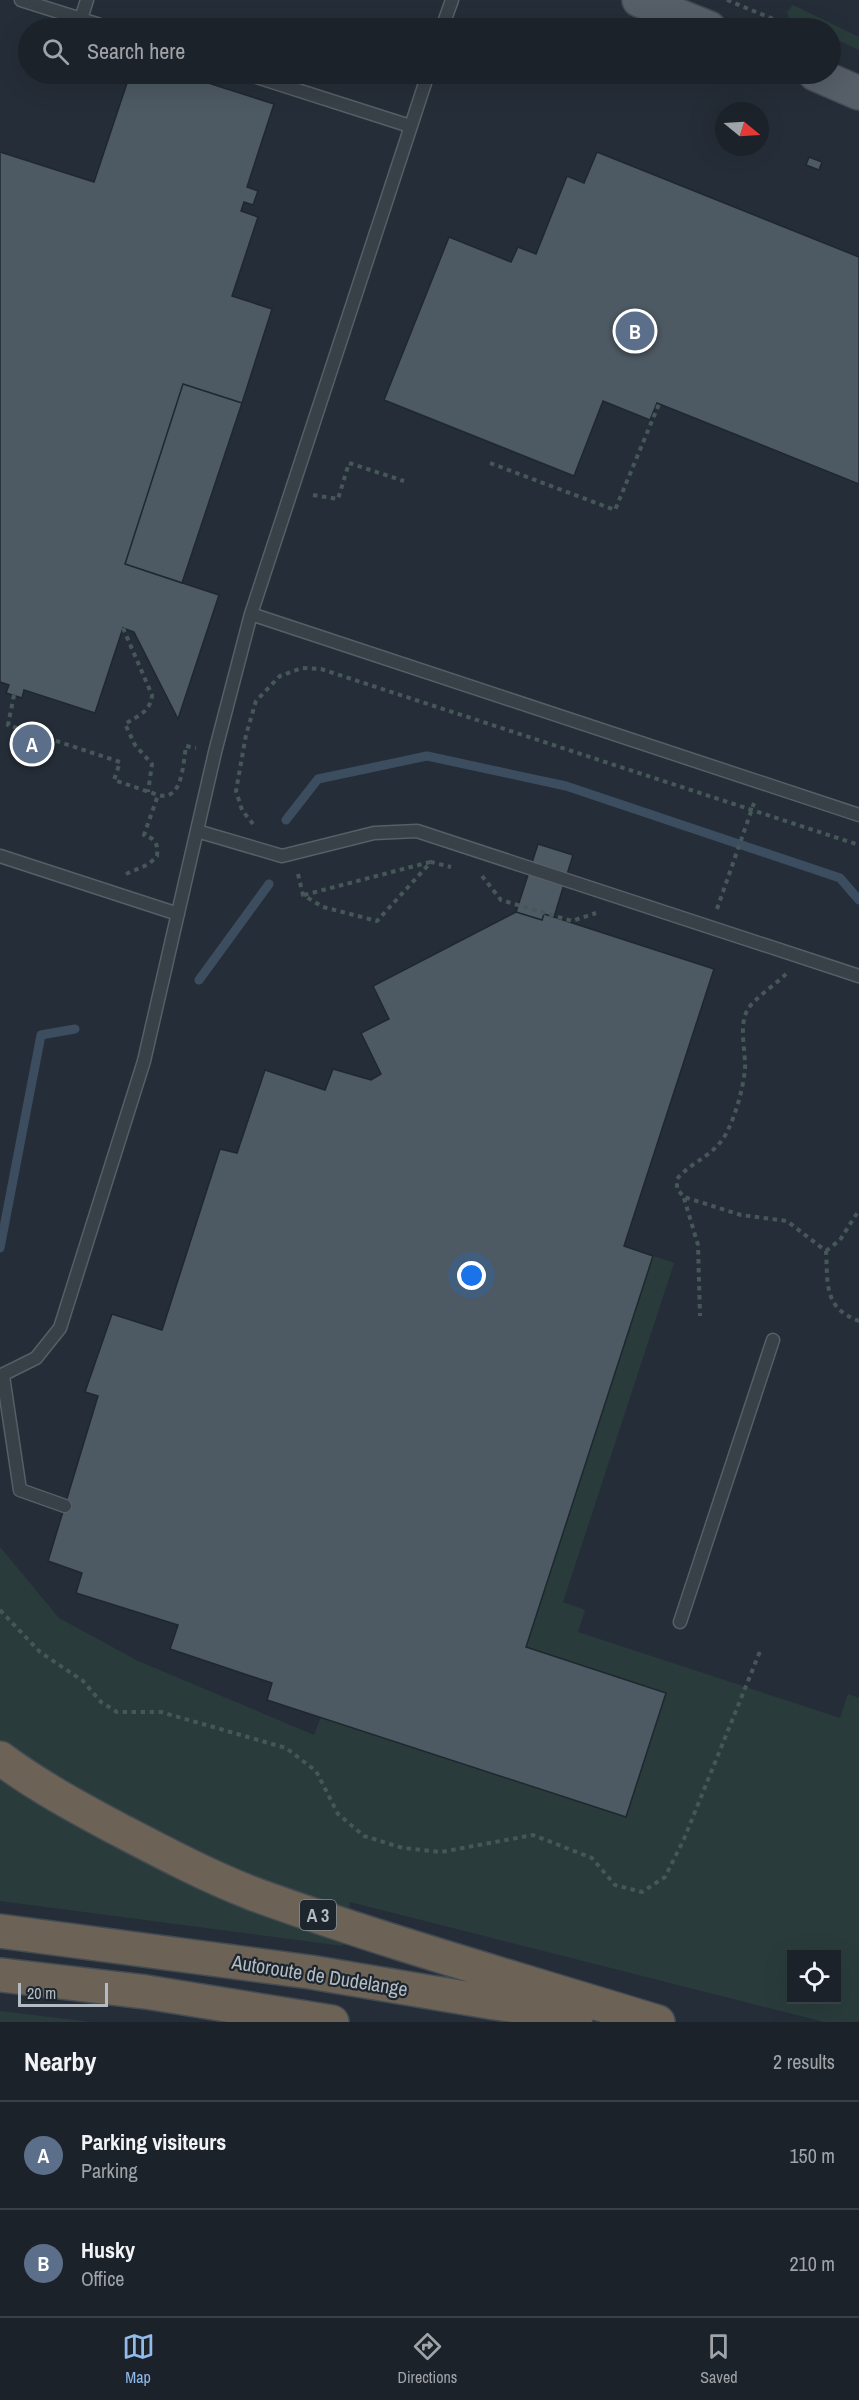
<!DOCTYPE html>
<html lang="en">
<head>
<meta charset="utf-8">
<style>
  body { margin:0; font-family:"Archivo Narrow",sans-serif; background:#252a32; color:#f1f3f6 }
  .controls { position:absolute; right:18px; bottom:18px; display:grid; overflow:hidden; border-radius:0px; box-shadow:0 6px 24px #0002 }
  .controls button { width:54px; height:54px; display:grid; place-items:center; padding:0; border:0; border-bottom:2px solid #3a3f47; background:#1c222a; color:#f1f3f6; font:30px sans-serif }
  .compass { position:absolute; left:715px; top:102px; width:54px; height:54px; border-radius:50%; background:#1c222a; box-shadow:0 6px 24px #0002; rotate:108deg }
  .scale { position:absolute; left:18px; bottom:15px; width:90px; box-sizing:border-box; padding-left:6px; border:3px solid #b3bbc4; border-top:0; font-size:16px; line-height:21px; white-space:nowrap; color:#b3bbc4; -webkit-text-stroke:4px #1d252d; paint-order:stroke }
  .you { position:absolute; left:472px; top:1276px; width:21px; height:21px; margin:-15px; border:4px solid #fff; border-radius:50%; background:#1a73e8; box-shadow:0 0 0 9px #1a73e833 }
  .badge { display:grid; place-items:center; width:39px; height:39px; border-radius:50%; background:#91bbeb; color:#fff; font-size:20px; font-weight:700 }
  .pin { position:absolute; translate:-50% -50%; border:3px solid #fff; box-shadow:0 2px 6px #0006 }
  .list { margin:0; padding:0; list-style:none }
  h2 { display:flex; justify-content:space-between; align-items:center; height:78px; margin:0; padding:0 24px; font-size:26px }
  h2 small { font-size:20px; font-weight:400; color:#a0a4a8 }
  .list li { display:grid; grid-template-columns:39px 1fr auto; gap:18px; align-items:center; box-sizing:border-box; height:108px; padding:0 24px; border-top:2px solid #3a3f47 }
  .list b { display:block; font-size:22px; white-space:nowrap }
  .list p { margin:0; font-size:20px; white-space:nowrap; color:#a0a4a8 }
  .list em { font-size:20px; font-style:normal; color:#a0a4a8 }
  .icon { flex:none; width:33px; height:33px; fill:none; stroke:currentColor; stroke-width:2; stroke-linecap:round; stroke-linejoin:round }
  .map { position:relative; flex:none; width:859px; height:2022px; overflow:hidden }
  .search { position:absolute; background:#1c222a; box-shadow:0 6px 24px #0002; left:18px; right:18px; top:18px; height:66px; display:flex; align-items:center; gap:15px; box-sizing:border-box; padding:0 21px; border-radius:33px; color:#a0a4a8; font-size:22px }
  .sheet { height:294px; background:#1c222a }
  nav { display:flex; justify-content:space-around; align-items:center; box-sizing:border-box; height:84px; border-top:2px solid #3a3f47; background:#1c222a; font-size:16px; color:#a0a4a8 }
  nav a { display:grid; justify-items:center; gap:3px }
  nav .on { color:#91bbeb }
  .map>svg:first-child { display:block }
  .green { fill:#293c3b; fill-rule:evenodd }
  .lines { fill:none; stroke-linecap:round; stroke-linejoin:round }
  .stream { stroke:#3c4d5f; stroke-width:9 }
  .building { fill:#4d5963; stroke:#1f272f; stroke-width:1.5 }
  .lane-casing { stroke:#565e66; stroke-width:15 }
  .primary-casing { stroke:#414951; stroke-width:36 }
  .highway-casing { stroke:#434b53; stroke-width:36 }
  .path { stroke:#465758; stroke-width:4; stroke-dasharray:4.5 4.5; stroke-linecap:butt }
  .lane { stroke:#384048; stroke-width:12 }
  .primary { stroke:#565f68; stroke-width:33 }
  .highway { stroke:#6d6256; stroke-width:33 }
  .labels { text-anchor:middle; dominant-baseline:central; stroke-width:4.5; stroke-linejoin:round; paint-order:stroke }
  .shield { fill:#1d252d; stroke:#868e97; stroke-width:1.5 }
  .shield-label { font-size:18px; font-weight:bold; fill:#b3bbc4 }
  .street-label { font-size:20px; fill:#b3bbc4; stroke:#1d252d }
</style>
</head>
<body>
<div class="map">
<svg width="859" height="2022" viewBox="0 0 859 2022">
  <rect width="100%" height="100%" fill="#252e38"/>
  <path class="green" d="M793,5L859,37V50L831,37L830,28H811L789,19L787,12Z
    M653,1256L674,1263L563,1602L585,1610L578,1632L840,1718L848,1694L859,1698V2022H824L350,1902L343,1946L0,1901V1547L59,1618L138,1661L314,1735L321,1717L625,1816L666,1693L526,1647ZM792,1954H836V2000H792Z
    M0,2011L91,2022H0Z"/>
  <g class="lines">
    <path class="stream" d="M286,820L318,779L427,756L566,786L840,878L859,900
      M199,980L269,884
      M0,1248L41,1035L75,1029"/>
  </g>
  <path class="building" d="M364,21L387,28H361Z
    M130,74H180L274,104L247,187L258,191L253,205L244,202L241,211L258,217L232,296L272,309L242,403L183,384L125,564L219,595L178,719L134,632L123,628L95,713L24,690L22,698L6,693L9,685L0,682V152L94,182Z
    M597,152L859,257V484L657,403L650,420L603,401L574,476L384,400L449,237L511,262L518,247L536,254L567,176L584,183Z
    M809,157L822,162L819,170L806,165Z
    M183,384L242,403L182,583L125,564Z
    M538,844L573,855L554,917L544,914L542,920L516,912Z
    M516,912L542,920L544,914L554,917L714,969L624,1246L653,1256L526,1647L666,1693L626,1817L267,1700L272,1683L170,1649L178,1625L76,1593L82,1573L48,1561L98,1396L85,1392L112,1314L162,1330L220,1149L237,1153L265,1070L325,1090L333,1069L371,1080L381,1074L361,1033L389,1019L373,986Z"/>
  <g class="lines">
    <g class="lane-casing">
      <path id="lane" d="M21,0L81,19L87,0
        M81,19L109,28
        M442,28L452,0
        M247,74L410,126
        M251,614L859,815
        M197,831L282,856L374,833L417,831L859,976
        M0,856L178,914
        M0,1376L36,1358L60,1328L144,1061L215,752L251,614L428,74
        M3,1376L20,1490L65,1506
        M680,1622L773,1340"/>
    </g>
    <g class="primary-casing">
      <path id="primary" d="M639,0L709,28
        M815,74L859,93"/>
    </g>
    <g class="highway-casing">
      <path id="highway" d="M0,1758C36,1785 77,1807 116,1828C160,1851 205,1875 251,1893C385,1942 522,1980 658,2022
        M0,1931L310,1972L495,2003L577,2014
        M0,1975L146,1992L332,2022"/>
    </g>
    <path class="path" d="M727,0L795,28
      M490,463L615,510L659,404
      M313,495L338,499L349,463L404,481
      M123,628L152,695C151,711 138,716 125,724L135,745L152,764L148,792
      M14,695L8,725L120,762L114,780L158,795C183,802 183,763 186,746L196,748
      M253,824L242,810L236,791L246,735L256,701L280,676L302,668L321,669L859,845
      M126,874L149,864L157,856C158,844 156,839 144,835L158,795
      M298,874L303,895L323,907L377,921L431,862L451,867
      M482,876L501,900L572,921L596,913
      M304,895L430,862
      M717,909L754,803
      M786,974C776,984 755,998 748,1009C738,1026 746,1051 745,1069C743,1089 736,1114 727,1132C714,1157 693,1160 677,1179V1189L684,1197L741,1215L787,1221L826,1251C828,1283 823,1308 859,1321
      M684,1198L698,1245L700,1316
      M826,1251L840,1240L859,1210
      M0,1610L40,1652L83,1681L101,1702L117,1712H161L286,1748L316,1771L338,1814L364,1836L403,1848L441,1852L533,1835L592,1858L615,1885L642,1892L665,1877L684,1839L761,1649"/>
    <use href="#lane" class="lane"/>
    <use href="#primary" class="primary"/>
    <use href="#highway" class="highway"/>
  </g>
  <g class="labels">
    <rect class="shield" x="300" y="1900" width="36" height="30" rx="4.5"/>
    <g class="shield-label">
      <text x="318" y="1915">A 3</text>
    </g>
    <g class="street-label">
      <text transform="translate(320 1975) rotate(9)">Autoroute de Dudelange</text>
    </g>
  </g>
</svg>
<div class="controls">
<button><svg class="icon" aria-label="locate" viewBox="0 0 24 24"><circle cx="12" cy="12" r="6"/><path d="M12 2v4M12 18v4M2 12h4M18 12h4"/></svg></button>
</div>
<svg class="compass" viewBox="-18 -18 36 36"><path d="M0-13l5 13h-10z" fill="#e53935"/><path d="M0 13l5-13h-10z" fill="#a0a4a8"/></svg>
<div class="scale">20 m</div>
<div class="you"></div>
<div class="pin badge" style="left:32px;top:744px;background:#5c6f8a">A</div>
<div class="pin badge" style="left:635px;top:331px;background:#5c6f8a">B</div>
<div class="search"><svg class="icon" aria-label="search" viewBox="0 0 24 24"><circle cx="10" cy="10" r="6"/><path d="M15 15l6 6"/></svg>Search here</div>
</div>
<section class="sheet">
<h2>Nearby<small>2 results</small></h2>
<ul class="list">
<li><span class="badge" style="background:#5c6f8a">A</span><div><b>Parking visiteurs</b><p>Parking</p></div><em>150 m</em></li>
<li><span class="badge" style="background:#5c6f8a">B</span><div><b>Husky</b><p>Office</p></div><em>210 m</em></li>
</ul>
</section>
<nav>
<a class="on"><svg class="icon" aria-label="map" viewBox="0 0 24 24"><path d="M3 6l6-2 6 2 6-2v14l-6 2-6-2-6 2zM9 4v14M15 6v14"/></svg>Map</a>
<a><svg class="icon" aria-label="directions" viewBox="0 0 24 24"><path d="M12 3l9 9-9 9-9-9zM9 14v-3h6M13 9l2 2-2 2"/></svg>Directions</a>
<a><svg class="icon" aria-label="saved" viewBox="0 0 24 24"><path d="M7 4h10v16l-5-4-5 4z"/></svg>Saved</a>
</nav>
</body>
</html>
